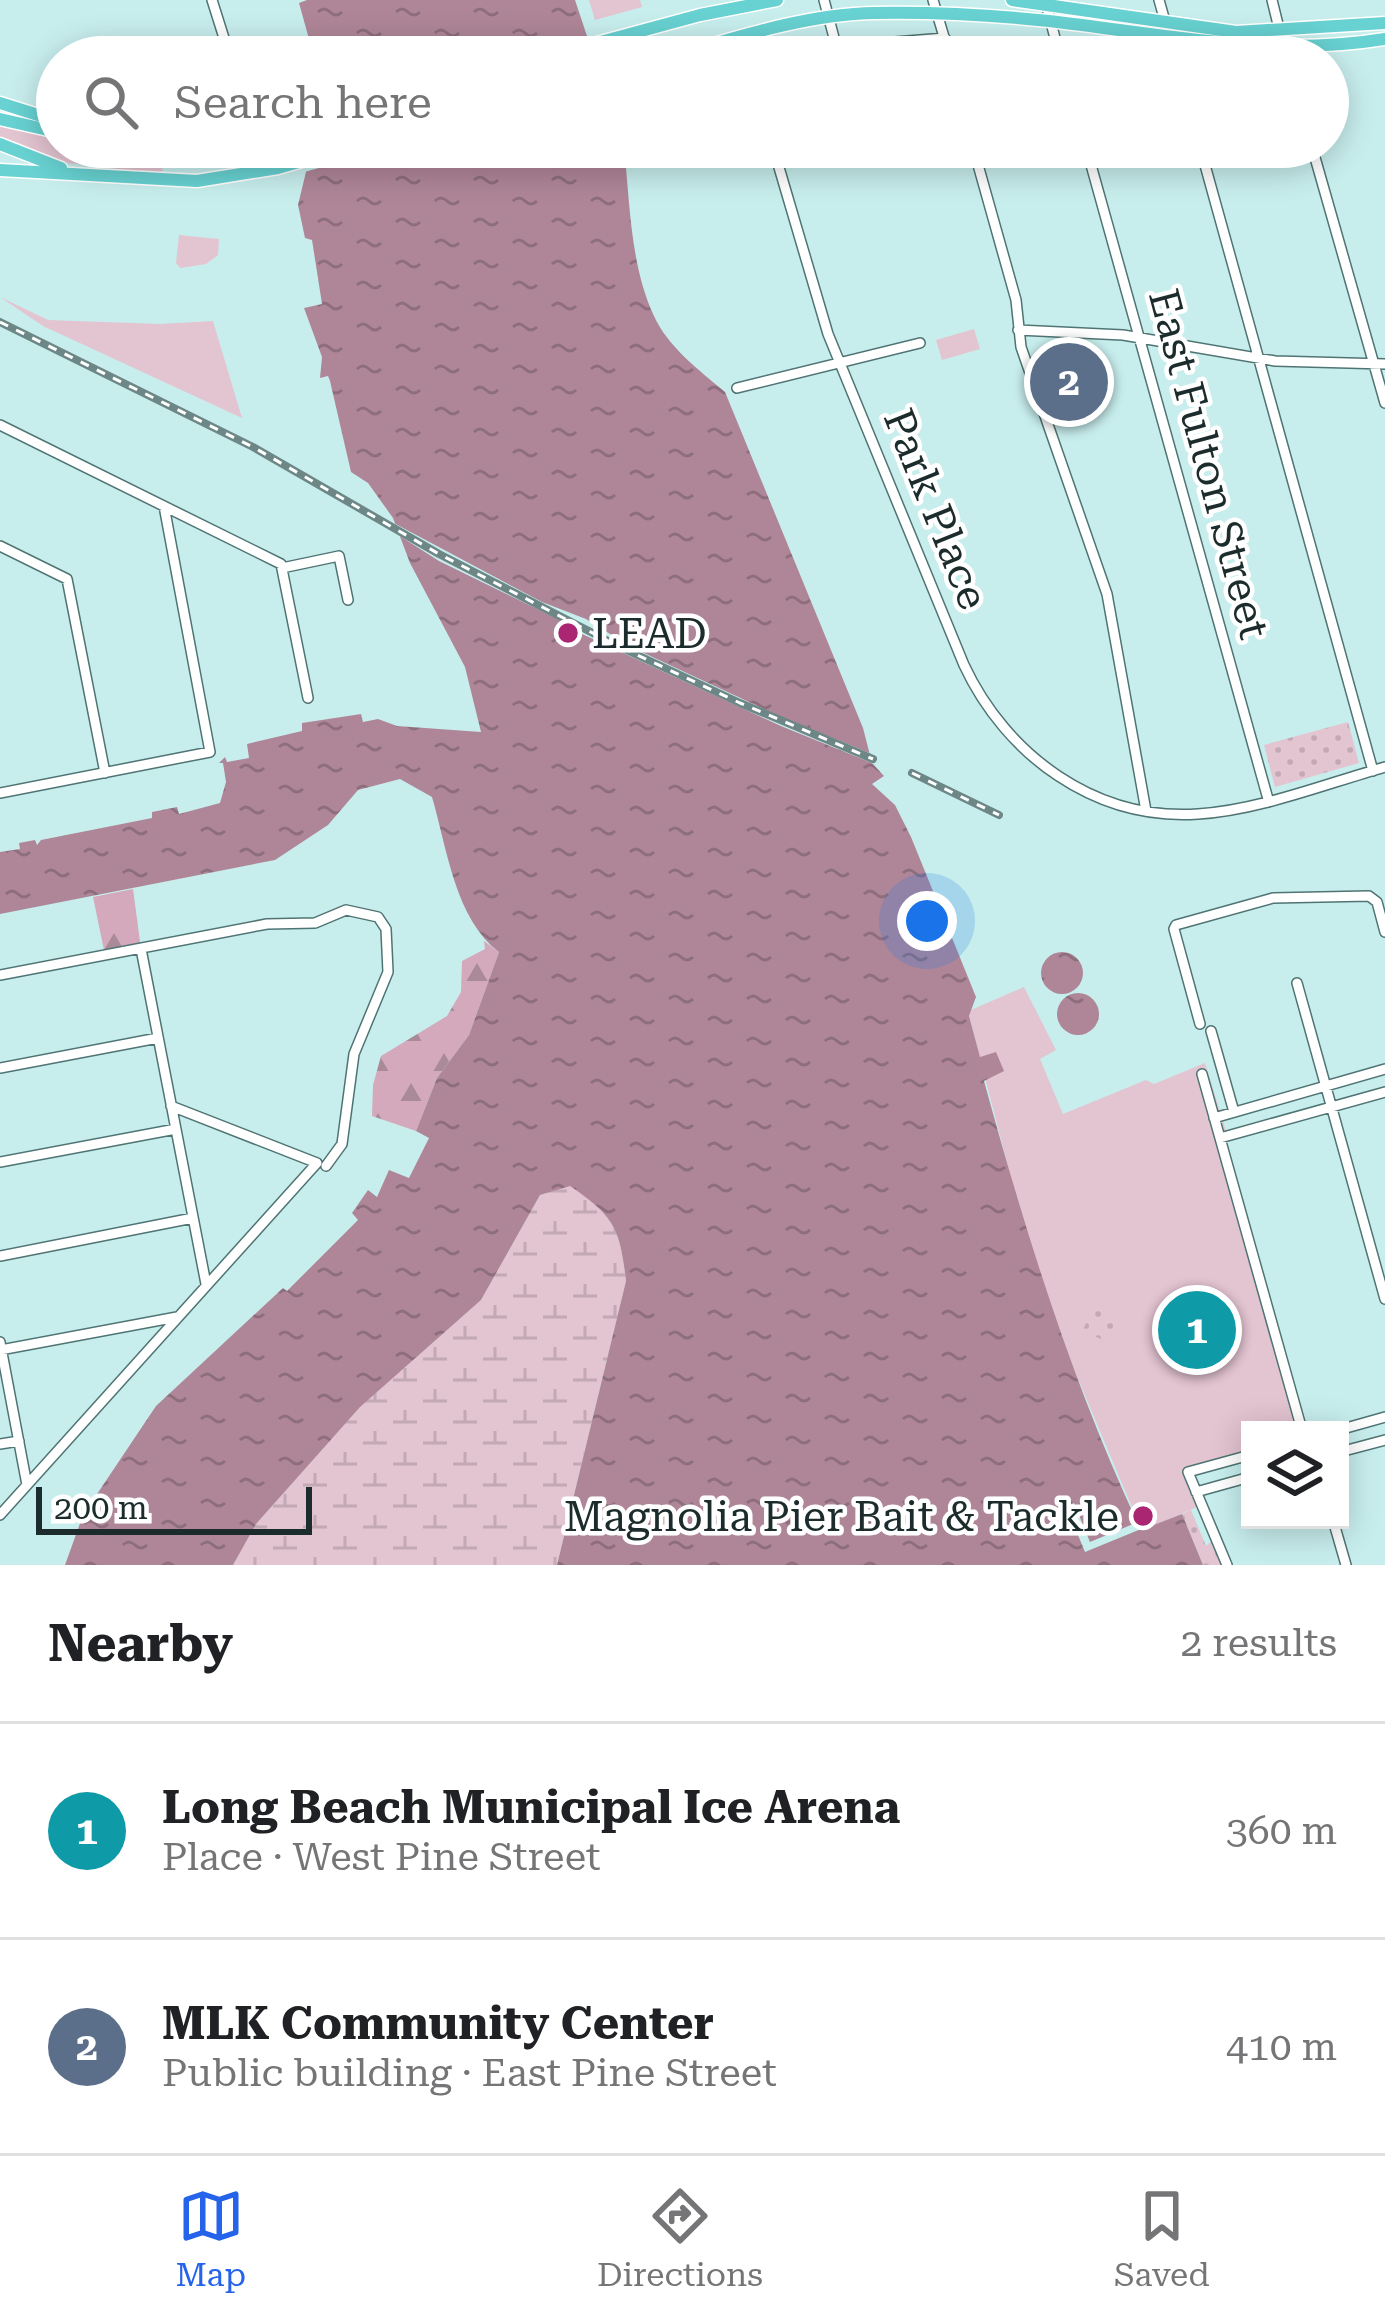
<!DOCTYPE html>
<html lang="en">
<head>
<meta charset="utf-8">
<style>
  body { margin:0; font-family:"Roboto Serif",serif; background:#f6f6f6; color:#202124 }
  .controls { position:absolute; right:36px; bottom:36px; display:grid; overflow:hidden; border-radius:0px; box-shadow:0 6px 30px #0003 }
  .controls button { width:108px; height:108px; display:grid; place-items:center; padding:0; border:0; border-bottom:3px solid #e0e0e0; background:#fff; color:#202124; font:60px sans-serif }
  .scale { position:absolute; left:36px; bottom:30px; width:276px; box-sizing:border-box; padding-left:12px; border:6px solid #1c2b2b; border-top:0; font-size:33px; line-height:42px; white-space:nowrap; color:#1c2b2b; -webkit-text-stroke:9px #fff; paint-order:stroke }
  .you { position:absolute; left:927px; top:921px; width:42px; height:42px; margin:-30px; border:9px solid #fff; border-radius:50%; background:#1a73e8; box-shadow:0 0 0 18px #1a73e833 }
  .badge { display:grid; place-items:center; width:78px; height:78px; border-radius:50%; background:#2563eb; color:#fff; font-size:39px; font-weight:700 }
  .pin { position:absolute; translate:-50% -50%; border:6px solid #fff; box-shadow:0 3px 12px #0006 }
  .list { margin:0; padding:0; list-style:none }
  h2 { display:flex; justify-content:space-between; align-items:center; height:156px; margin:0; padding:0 48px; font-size:51px }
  h2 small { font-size:39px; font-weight:400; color:#757577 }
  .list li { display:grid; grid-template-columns:78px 1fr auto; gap:36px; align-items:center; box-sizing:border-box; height:216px; padding:0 48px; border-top:3px solid #e0e0e0 }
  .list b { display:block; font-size:45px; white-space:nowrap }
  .list p { margin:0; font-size:39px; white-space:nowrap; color:#757577 }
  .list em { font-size:39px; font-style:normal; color:#757577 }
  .icon { flex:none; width:66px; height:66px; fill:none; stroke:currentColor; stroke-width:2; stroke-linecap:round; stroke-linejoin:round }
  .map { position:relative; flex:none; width:1385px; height:1565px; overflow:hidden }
  .search { position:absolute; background:#fff; box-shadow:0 6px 30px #0003; left:36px; right:36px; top:36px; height:132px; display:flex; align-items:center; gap:30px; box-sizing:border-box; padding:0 42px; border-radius:66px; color:#757577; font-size:45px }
  .sheet { height:588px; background:#fff }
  nav { display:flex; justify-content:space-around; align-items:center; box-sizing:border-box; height:168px; border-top:3px solid #e0e0e0; background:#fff; font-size:33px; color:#757577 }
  nav a { display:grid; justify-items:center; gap:6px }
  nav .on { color:#2563eb }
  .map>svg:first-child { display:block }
  .green { fill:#e3c4d1 }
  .forest { fill:url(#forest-firs) }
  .wetland { fill:url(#wetland-marsh) }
  .park { fill:url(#park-dots) }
  .water { fill:url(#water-ripples) }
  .pier { fill:#c7eeed }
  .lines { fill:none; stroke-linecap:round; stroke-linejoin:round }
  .minor-casing { stroke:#4f7473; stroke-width:12 }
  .major-casing { stroke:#fff; stroke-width:15 }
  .minor { stroke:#fff; stroke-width:9 }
  .major { stroke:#68d1d1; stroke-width:12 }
  .rail-casing { stroke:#6d8787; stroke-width:8 }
  .rail { stroke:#fff; stroke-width:3; stroke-dasharray:9; stroke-linecap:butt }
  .poi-dot { fill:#aa2672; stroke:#fff; stroke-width:4.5 }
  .labels { text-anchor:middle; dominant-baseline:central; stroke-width:9; stroke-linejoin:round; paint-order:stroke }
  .street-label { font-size:42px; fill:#1c2b2b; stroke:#fff }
  .poi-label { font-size:42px; fill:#1c2b2b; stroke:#fff; text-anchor:start }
</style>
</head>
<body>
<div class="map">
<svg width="1385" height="1565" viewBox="0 0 1385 1565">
  <defs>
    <pattern id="forest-firs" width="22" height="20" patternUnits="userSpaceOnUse" patternTransform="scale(3)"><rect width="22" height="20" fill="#d3a9bb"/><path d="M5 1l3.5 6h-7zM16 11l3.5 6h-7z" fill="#aa8a98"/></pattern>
    <pattern id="wetland-marsh" width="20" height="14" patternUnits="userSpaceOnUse" patternTransform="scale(3)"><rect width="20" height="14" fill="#e3c4d1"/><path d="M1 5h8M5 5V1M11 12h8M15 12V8" fill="none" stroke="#c2a9b4"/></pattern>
    <pattern id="park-dots" width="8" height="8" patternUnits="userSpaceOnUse" patternTransform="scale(3)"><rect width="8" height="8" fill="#e3c4d1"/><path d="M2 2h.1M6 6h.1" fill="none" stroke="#c2a9b4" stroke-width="1.8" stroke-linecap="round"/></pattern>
    <pattern id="water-ripples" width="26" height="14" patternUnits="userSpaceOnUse" patternTransform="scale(3)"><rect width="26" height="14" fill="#af8698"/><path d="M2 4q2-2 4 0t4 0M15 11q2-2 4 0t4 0" fill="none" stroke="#8e6e7c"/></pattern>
  </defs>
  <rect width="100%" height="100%" fill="#c7eeed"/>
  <path class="green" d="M589,0H640L642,7L595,20Z
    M0,125L57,137V147C93,147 126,151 160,161L163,171L157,174L51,161L0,139Z
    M179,235L219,239L218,255L206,264L180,268L176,263Z
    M0,297L48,320L160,324L213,321L242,418L43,326Z
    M974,329L980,349L942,360L936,340Z
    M1024,987L1056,1050L1040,1059L1063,1114L1146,1080L1154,1084L1205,1063L1228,1137L1222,1138L1303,1430H1250V1450L1188,1467L1204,1504L1142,1531L1073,1367L1023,1224L969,1016L971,1010Z"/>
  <path class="forest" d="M133,889L141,949L105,955L93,897Z
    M484,941L499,952L469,1035L437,1078L416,1131L372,1116L373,1085L381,1056L447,1016L461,992L462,961L485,949Z"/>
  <path class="wetland" d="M570,1185C614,1216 620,1228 626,1281L557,1565H233L256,1524L360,1406L481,1300L540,1195Z"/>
  <path class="park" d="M1348,722L1359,763L1275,787L1264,745Z
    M1111,1305L1116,1307L1121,1332L1112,1344L1083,1331L1089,1314Z
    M1191,1510L1206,1546L1213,1540L1223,1565H1203L1182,1514Z"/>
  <path class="water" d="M307,0H575L594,57H314L299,3Z
    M312,147H624C630,202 630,265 654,316C668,347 699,370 725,392L863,728L872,763L884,776L872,784L895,805L911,837L976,997L969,1016L980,1057L996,1052L1004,1071L984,1081C1026,1234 1073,1386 1141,1530L1182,1514L1203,1565H557L626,1281C620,1228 614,1216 570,1186L540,1195L481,1300L360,1407L256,1524L233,1565H65L83,1515L156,1406L283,1288L287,1291L358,1220L352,1213L368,1190L377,1197L389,1170L409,1178L429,1138L416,1131L437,1078L469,1035L499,952C455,919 447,848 432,797L400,779L358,790L328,825L275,860L0,914V852L20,849L19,843L35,840L37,845L41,840L152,818V812L177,807L179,814L220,803L226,782L223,763H219L225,757L227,762L249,758L247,744L302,731V723L361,714L363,722L378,719L397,726L481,732L465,667L410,563L393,518L368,483L351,472L330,381L328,376L320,378L322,357L304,308L322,304L312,240L305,238L298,205Z
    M1041 973a21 21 0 1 1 42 0a21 21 0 1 1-42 0Z
    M1057 1014a21 21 0 1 1 42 0a21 21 0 1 1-42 0Z"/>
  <path class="pier" d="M317,147H395L297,174L305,150Z
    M390,521L542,602L586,619L631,647L781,717L872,754V763L781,726L580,633L574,643L556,634L562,621L439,561L392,531Z
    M1074,1503L1090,1542L1138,1522L1141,1529L1085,1552L1066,1506Z"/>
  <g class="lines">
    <g class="minor-casing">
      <path id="minor" d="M212,0L230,57
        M824,0L837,49
        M933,0L950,57
        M1045,0L1060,57
        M1159,0L1175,57
        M1272,0L1286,57
        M804,57L857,45L945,38
        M773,147L828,334L964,665C1006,755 1095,821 1198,814C1260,810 1325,784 1385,767
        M973,147L1016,300L1021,347L1107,594L1146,811
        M1086,147L1268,799
        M1200,147L1373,771
        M1312,147L1385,403
        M1018,330L1123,335L1275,361L1385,364
        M737,388L920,343
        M0,425L281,564L308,698
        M0,546L67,579L105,773
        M282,568L339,556L348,600
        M0,793L210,752L164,506
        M141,949L206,1284
        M0,975L267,924L315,923L346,910L378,917L386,929L388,972L354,1054L342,1144L326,1166
        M1297,983L1385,1299
        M1200,1024L1174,929L1176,925L1273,898L1369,896L1377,902L1385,932
        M1211,1031L1234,1112
        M0,1068L158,1038
        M1202,1074L1302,1430
        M1214,1118L1385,1069
        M1220,1138L1385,1092
        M0,1162L176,1129
        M0,1256L193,1218
        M0,1342L27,1485
        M0,1350L177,1317
        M1339,1430L1385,1417
        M0,1444L19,1441
        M1340,1452L1385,1440
        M1196,1492L1250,1477
        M0,1515L317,1163L171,1106
        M1333,1520L1346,1565
        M1227,1565L1188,1472L1250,1455"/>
    </g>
    <g class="major-casing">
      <path id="major" d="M1012,0L1236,32L1385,23
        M545,57L700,15L777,0
        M670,57C735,38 806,14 875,13C933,12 991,15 1049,21C1164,34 1267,58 1385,39
        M0,103L57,121
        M0,119L57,132
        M0,144L61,168
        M0,170L197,181L278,168L350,147"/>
    </g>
    <use href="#minor" class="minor"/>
    <use href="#major" class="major"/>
    <g class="rail-casing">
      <path id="rail" d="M0,322L253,447L439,554L618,646L740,703L873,759
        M912,773L999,815"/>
    </g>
    <use href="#rail" class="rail"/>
  </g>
  <g class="poi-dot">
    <circle cx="568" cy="633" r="12"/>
    <circle cx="1143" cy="1516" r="12"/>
  </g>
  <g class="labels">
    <g class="street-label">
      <text transform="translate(1209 464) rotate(75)">East Fulton Street</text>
      <text transform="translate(936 509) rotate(68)">Park Place</text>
    </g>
    <g class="poi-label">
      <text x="592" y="633">LEAD</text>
      <text x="1119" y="1516" text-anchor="end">Magnolia Pier Bait &amp; Tackle</text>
    </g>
  </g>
</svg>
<div class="controls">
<button><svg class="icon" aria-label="layers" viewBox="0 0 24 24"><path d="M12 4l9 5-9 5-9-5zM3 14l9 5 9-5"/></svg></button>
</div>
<div class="scale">200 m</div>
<div class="you"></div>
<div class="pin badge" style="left:1197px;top:1330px;background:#0f9aa8">1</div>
<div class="pin badge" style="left:1069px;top:382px;background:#5c6f8a">2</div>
<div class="search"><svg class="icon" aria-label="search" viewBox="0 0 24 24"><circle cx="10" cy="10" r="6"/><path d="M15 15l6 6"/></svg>Search here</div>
</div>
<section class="sheet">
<h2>Nearby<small>2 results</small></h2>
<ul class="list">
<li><span class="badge" style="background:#0f9aa8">1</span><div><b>Long Beach Municipal Ice Arena</b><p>Place · West Pine Street</p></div><em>360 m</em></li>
<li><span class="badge" style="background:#5c6f8a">2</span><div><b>MLK Community Center</b><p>Public building · East Pine Street</p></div><em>410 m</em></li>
</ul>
</section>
<nav>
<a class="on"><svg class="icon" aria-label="map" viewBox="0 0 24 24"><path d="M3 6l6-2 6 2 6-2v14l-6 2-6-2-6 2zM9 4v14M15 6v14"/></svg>Map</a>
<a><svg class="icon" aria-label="directions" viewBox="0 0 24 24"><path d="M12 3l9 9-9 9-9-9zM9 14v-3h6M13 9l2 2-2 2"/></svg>Directions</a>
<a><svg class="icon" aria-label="saved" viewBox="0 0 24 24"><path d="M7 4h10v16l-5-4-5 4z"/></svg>Saved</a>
</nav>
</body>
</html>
